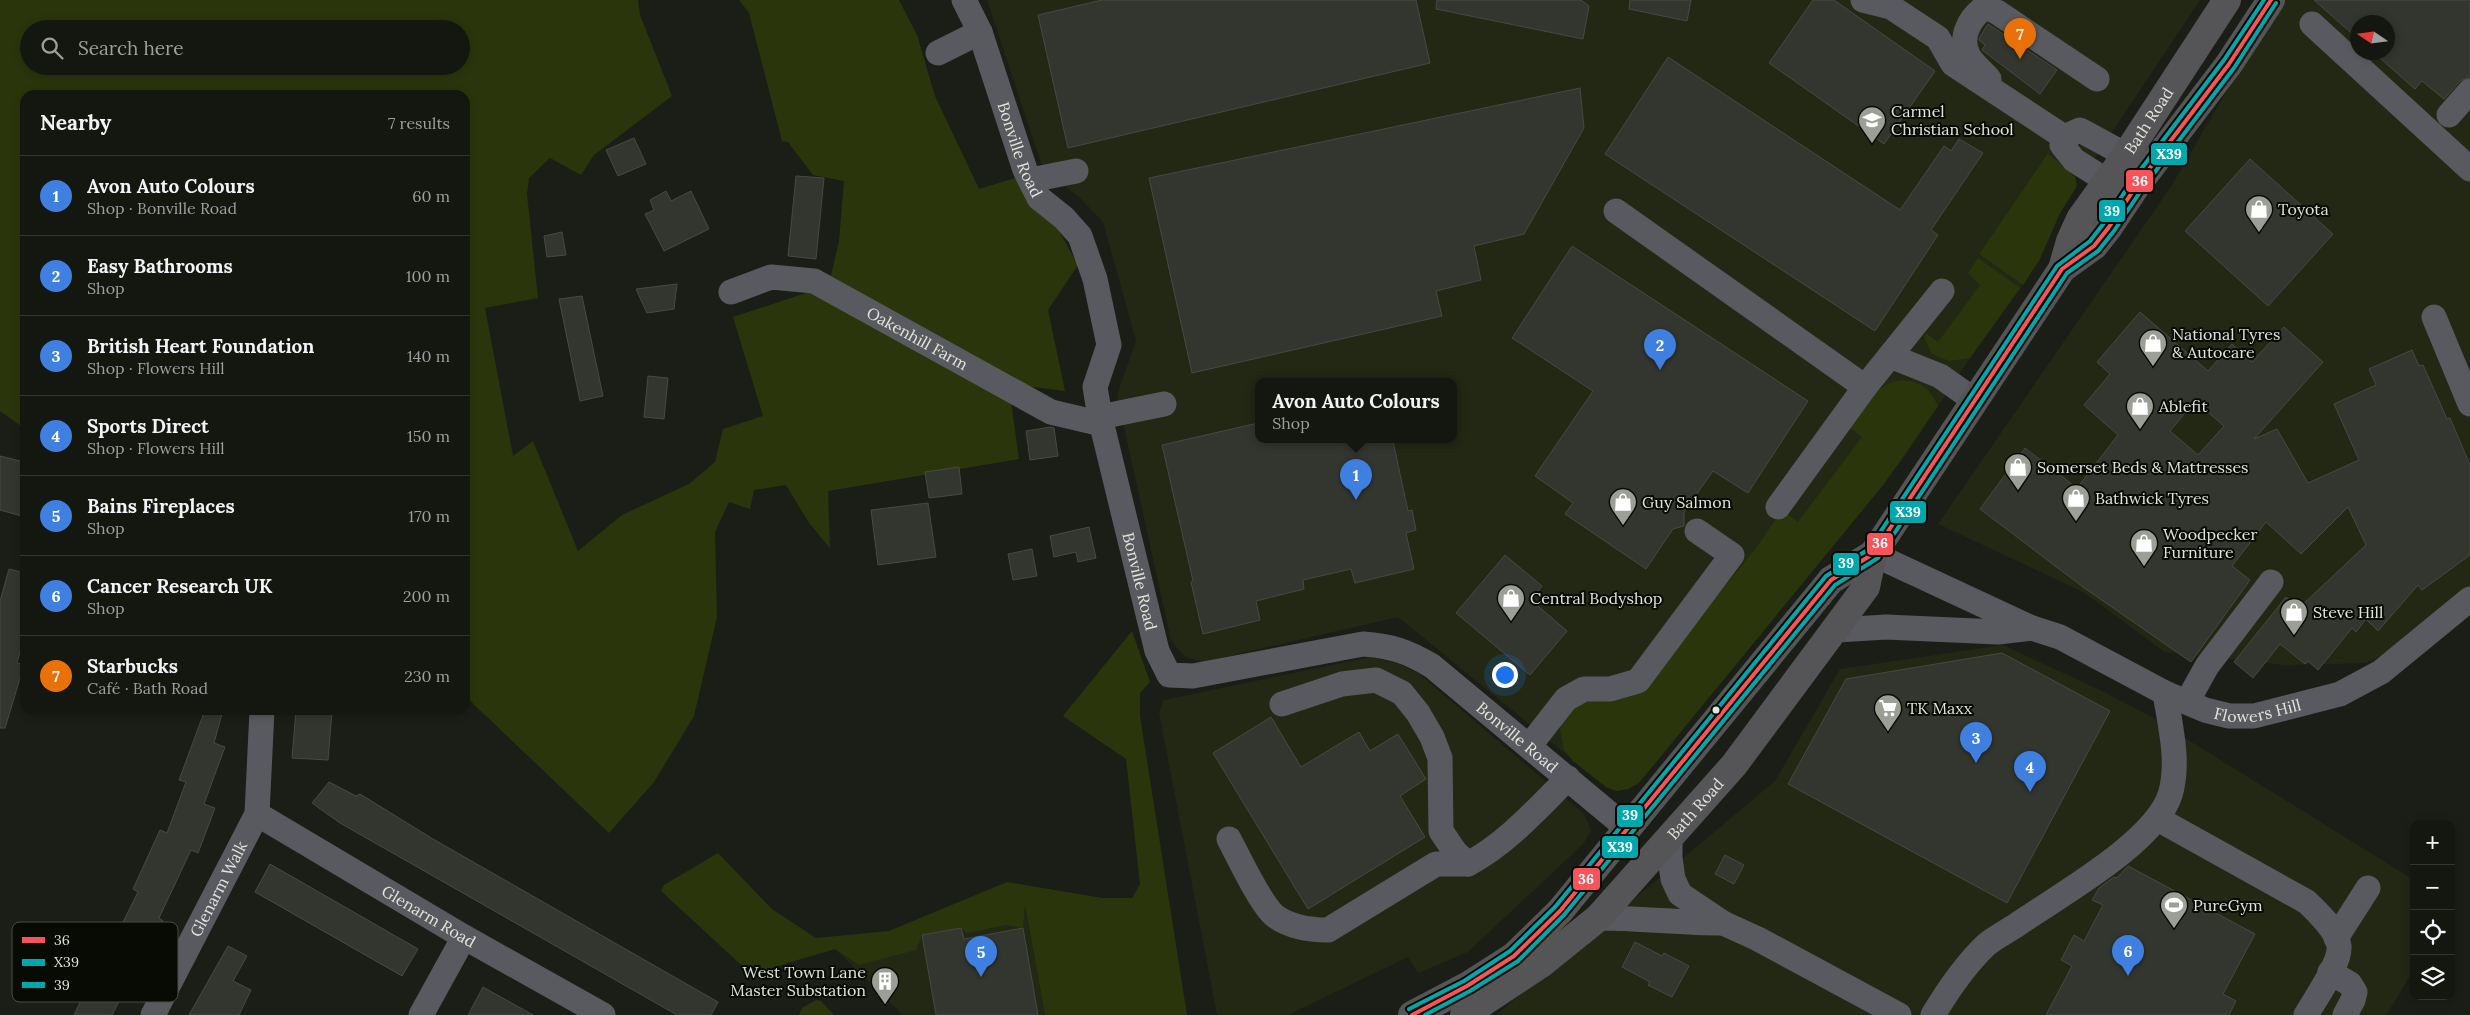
<!DOCTYPE html>
<html lang="en">
<head>
<meta charset="utf-8">
<style>
  body { margin:0; font-family:Lora,serif; background:#1d1f19; color:#f1f3f6 }
  .controls { position:absolute; right:15px; bottom:15px; display:grid; overflow:hidden; border-radius:10px; box-shadow:0 2px 8px #0003 }
  .controls button { width:45px; height:45px; display:grid; place-items:center; padding:0; border:0; border-bottom:1px solid #333530; background:#141610; color:#f1f3f6; font:25px sans-serif }
  .compass { position:absolute; left:2350px; top:15px; width:45px; height:45px; border-radius:50%; background:#141610; box-shadow:0 2px 8px #0003; rotate:283deg }
  .you { position:absolute; left:1504px; top:674px; width:18px; height:18px; margin:-12px; border:4px solid #fff; border-radius:50%; background:#1a73e8; box-shadow:0 0 0 8px #1a73e833 }
  .badge { display:grid; place-items:center; width:32px; height:32px; border-radius:50%; background:#9b9f95; color:#fff; font-size:16px; font-weight:700 }
  .pin { position:absolute; translate:-50% -41px; filter:drop-shadow(0 1px 2px #0008) }
  .pin::after { content:''; position:absolute; top:26px; width:18px; height:15px; background:inherit; clip-path:polygon(0 0,100% 0,50% 100%) }
  .popup { position:absolute; left:1255px; top:378px; width:202px; height:65px; box-sizing:border-box; display:grid; place-content:center; border-radius:10px; background:#141610; filter:drop-shadow(0 1px 4px #0005); font-size:16px; white-space:nowrap; color:#9d9f9f }
  .popup b { font-size:19px; color:#f1f3f6 }
  .popup::after { content:''; position:absolute; left:50%; top:100%; margin-left:-10px; border:10px solid transparent; border-top-color:#141610 }
  .list { margin:0; padding:0; list-style:none }
  h2 { display:flex; justify-content:space-between; align-items:center; height:65px; margin:0; padding:0 20px; font-size:21px }
  h2 small { font-size:16px; font-weight:400; color:#9d9f9f }
  .list li { display:grid; grid-template-columns:32px 1fr auto; gap:15px; align-items:center; box-sizing:border-box; height:80px; padding:0 20px; border-top:1px solid #333530 }
  .list b { display:block; font-size:19px; white-space:nowrap }
  .list p { margin:0; font-size:16px; white-space:nowrap; color:#9d9f9f }
  .list em { font-size:16px; font-style:normal; color:#9d9f9f }
  .icon { flex:none; width:28px; height:28px; fill:none; stroke:currentColor; stroke-width:2; stroke-linecap:round; stroke-linejoin:round }
  .map { position:relative; flex:none; width:2470px; height:1015px; overflow:hidden }
  .search { position:absolute; background:#141610; box-shadow:0 2px 8px #0003; left:20px; top:20px; width:450px; height:55px; display:flex; align-items:center; gap:12px; box-sizing:border-box; padding:0 18px; border-radius:28px; color:#9d9f9f; font-size:19px }
  .panel { position:absolute; background:#141610; box-shadow:0 2px 8px #0003; left:20px; top:90px; width:450px; height:625px; border-radius:15px }
  .map>svg:first-child { display:block }
  .built { fill:#222814; fill-rule:evenodd }
  .green { fill:#2a350c; fill-rule:evenodd }
  .building { fill:#33362f; stroke:#474942; fill-rule:evenodd }
  .lines { fill:none; stroke-linecap:round; stroke-linejoin:round }
  .minor { stroke:#595a5f; stroke-width:25 }
  .highway { stroke:#555557; stroke-width:28 }
  .bus-1-casing { stroke:#080a04; stroke-width:8 }
  .bus-2-casing { stroke:#080a04; stroke-width:8 }
  .bus-3-casing { stroke:#080a04; stroke-width:8 }
  .bus-1 { stroke:#f75358; stroke-width:4 }
  .bus-2 { stroke:#00a8ad; stroke-width:4 }
  .bus-3 { stroke:#00a8ad; stroke-width:4 }
  .bus-dot { fill:#e0e4da; stroke:#080a04; stroke-width:2 }
  .labels { text-anchor:middle; dominant-baseline:central; stroke-width:4; stroke-linejoin:round; paint-order:stroke }
  .poi-label { font-size:16px; fill:#e0e4da; stroke:#080a04; text-anchor:start }
  .street-label { font-size:16px; fill:#e0e4da; stroke:#080a04 }
  .key { fill:#080a04; stroke:#494b44; stroke-width:1 }
  .key-label { font-size:14px; fill:#e0e4da }
  .line-badge { stroke:#080a04; stroke-width:2 }
  .badge-label { font-size:14px; text-anchor:middle; font-weight:bold; fill:#fff }
</style>
</head>
<body>
<div class="map">
<svg width="2470" height="1015" viewBox="0 0 2470 1015">
  <rect width="100%" height="100%" fill="#1b1e16"/>
  <path class="built" d="M987,0H2200L2096,156L2075,177L2048,153L1979,254L2023,285L1970,358L1905,456L1824,557L1617,791L1606,787L1398,617L1203,662L1185,657L1171,641L1117,395L1136,341L1103,222L1080,198L1043,169ZM1258,381H1454V439H1258Z
    M2279,0H2470V613L2366,663L2284,665L2165,652L2083,592L1938,524L2172,185ZM2358,22H2388V52H2358Z
    M2003,645L2100,690L2148,715L2414,880V970L2386,1015H1496L1775,781L1840,669Z
    M1370,657L1396,663L1418,673L1584,814L1591,830L1584,843L1468,952L1418,973L1408,957L1288,1015H1217L1159,712L1164,700Z
    M1024,901L1045,1015H903L835,949Z"/>
  <path class="green" d="M0,0H638L640,15L672,96L594,155L581,175L550,158L529,178L527,194L538,298L485,308L513,456L533,441L578,551L622,515L689,484L715,462L723,429L763,416L733,317L812,291L1011,402L1019,459L828,491L830,548L809,523L786,485L754,490L750,509L729,502L715,532L717,617L694,716L654,782L609,833L465,696V95H25V429L0,411ZM29,29H461V66H29Z
    M739,0H899L917,35L935,96L979,189L1019,177L1050,215L1078,265L1048,310L1065,391L1019,385L831,276L839,241L844,181L813,175L788,142L782,141L749,13Z
    M2048,153L2075,177L2077,186L2060,213L2040,259L2023,285L1979,254Z
    M1978,258L2020,288L1970,358L1949,361L1932,354L1924,338L1926,333L1938,342L1980,285L1968,273Z
    M1903,380C1923,382 1930,389 1938,406L1884,484L1639,783L1628,789L1617,791L1606,787L1573,761L1564,750L1560,729L1564,718L1570,710L1581,704L1647,682L1756,548L1782,510L1798,522L1862,437L1849,427C1865,407 1876,382 1903,380Z
    M1132,631L1150,682L1140,693V716L1187,1015H1045L1025,905L1023,928L1006,925L967,933L961,928L922,935L916,950L859,965L835,949L751,974L661,891L664,885L718,853L772,909L816,938L889,931L1007,882L1102,898H1132L1140,884L1126,759L1063,716Z
    M816,1000L821,1001L834,1015H799L802,1008Z"/>
  <path class="building" d="M1102,0H1416L1430,63L1068,148L1038,15Z
    M1437,0H1581L1589,6L1583,39L1436,9Z
    M1630,0H1691L1687,21L1629,9Z
    M1813,0H1834L1935,71L1884,144L1769,63Z
    M2314,0H2470V77L2460,81L2444,99L2422,81L2415,89L2373,52H2388V22H2358V39Z
    M1988,24L2057,70L2040,94L1982,50L1985,45L1979,40L1980,37Z
    M1668,57L1900,210L1944,146L1951,151L1959,139L1983,153L1931,230L1938,235L1875,331L1605,154Z
    M1580,88L1584,128L1524,234L1474,246L1481,280L1436,291L1442,316L1192,373L1149,178Z
    M634,138L646,164L618,176L606,150Z
    M2250,159L2333,234L2268,306L2185,231Z
    M796,176L824,178L816,259L788,256Z
    M666,191L671,201L691,191L709,229L664,251L645,214L654,210L650,200Z
    M562,232L566,255L547,257L544,236Z
    M1572,246L1808,401L1748,493L1713,471L1684,512V526L1673,529L1646,569L1565,514L1573,503L1535,476L1593,391L1512,338Z
    M677,284L674,309L647,313L636,289Z
    M582,296L603,396L580,401L559,299Z
    M2140,312L2208,371L2232,344L2252,362L2284,327L2323,362L2254,439L2277,429L2308,483L2359,460L2334,404L2376,385L2369,369L2412,350L2419,366L2423,365L2447,419L2450,418L2470,465V555L2422,590L2418,585L2378,631L2366,619L2356,632L2352,628L2318,670L2308,661L2305,664L2280,644L2253,678L2234,662L2286,597L2299,608L2366,545L2348,507L2301,554L2266,522L2232,566L2250,580L2191,662L2083,587L1980,509L2025,448L2077,488L2118,435L2084,405L2110,374L2097,362ZM2195,401L2224,426L2198,455L2170,431Z
    M648,376L668,378L664,419L644,417Z
    M1258,423V439H1384L1385,443L1393,441L1408,511L1412,510L1416,530L1406,533L1414,569L1355,583L1351,569L1303,580L1304,589L1256,601L1260,620L1203,634L1191,582L1193,581L1162,445Z
    M1051,427L1054,428L1058,456L1030,460L1026,431Z
    M0,456L25,462V517L0,510Z
    M959,467L962,494L929,498L925,472Z
    M928,503L936,557L878,565L871,510Z
    M1089,527L1096,558L1078,562L1076,552L1054,557L1050,536Z
    M1032,549L1037,576L1013,580L1008,554Z
    M1505,555L1542,586L1531,600L1567,631L1530,675L1456,613Z
    M9,569L25,573V633L17,663L24,665L5,728H0V601Z
    M2002,653L2110,711L2007,903L1788,784L1846,679Z
    M205,710H223L214,743L225,747L204,804L215,808L198,853L191,850L159,918L163,921L142,963L139,962L112,1015H74L101,959L104,960L138,892L133,889L160,830L167,833L186,782L179,780Z
    M296,710L332,712L328,760L292,758Z
    M1271,717L1301,767L1359,732L1370,751L1398,734L1426,779L1400,796L1425,837L1308,909L1213,753Z
    M329,782L356,796L360,794L433,839L718,1002L711,1015H677L340,823L312,803Z
    M1725,855L1744,865L1734,884L1715,874Z
    M270,864L418,949L402,976L255,892Z
    M2128,866L2255,934L2223,994L2236,1001L2229,1015H2046L2072,966L2061,960L2074,935L2084,941L2103,905L2092,900L2099,888L2114,877L2117,878Z
    M961,928L964,939L1023,928L1038,1015H936L922,935Z
    M1635,942L1662,956L1664,953L1689,966L1672,997L1648,985L1650,982L1622,967Z
    M228,946L247,956L233,981L251,990L239,1015H189Z
    M483,987L533,1015H468Z"/>
  <g class="lines">
    <g class="minor">
      <path id="s1" d="M964,0L980,32L1025,170L1039,198L1064,218L1080,236L1095,279L1109,345L1095,387L1100,417L1157,651L1169,675L1193,676L1363,644C1391,646 1407,651 1432,666L1628,829"/>
      <path d="M1863,0L1891,7L1938,38L1953,64L2064,137"/>
      <path d="M2312,24L2470,169"/>
      <path d="M938,53L980,32"/>
      <path d="M1989,79C1983,72 1973,64 1968,55C1959,37 1970,17 1985,7L1997,12L2097,79"/>
      <path d="M2449,115L2470,91"/>
      <path d="M2064,137L2062,145L2074,160L2107,181L2127,184"/>
      <path d="M2064,137L2080,130L2126,155"/>
      <path d="M1031,180L1076,171"/>
      <path d="M1616,211L1865,387"/>
      <path id="s2" d="M731,292L771,277L814,281L1051,412L1102,424"/>
      <path d="M2434,317L2470,404"/>
      <path d="M1890,356L1940,376L1974,400"/>
      <path d="M1100,417L1164,404"/>
      <path d="M1778,507L1865,387L1942,291"/>
      <path id="s3" d="M1873,554L2032,628L2060,637L2165,693L2205,710L2229,716H2254L2340,694L2381,672L2470,599"/>
      <path d="M1837,630L1886,627L1998,632L2032,628"/>
      <path d="M2187,702L2207,666L2271,582"/>
      <path d="M1282,704L1342,684L1376,680L1402,693L1418,713L1432,737L1440,758L1441,831L1455,852L1468,864C1507,843 1537,809 1568,778"/>
      <path d="M1530,745L1566,699L1584,689H1610L1638,681L1732,555L1697,531"/>
      <path id="s4" d="M257,814L464,937L603,1015"/>
      <path d="M2158,819L2307,902C2318,913 2337,930 2339,946C2341,963 2315,999 2306,1015"/>
      <path d="M1670,835V858L1673,879L1680,894L1723,923L1758,939L1899,1015"/>
      <path d="M1229,839C1238,856 1261,905 1275,916C1290,927 1310,930 1328,930L1436,864H1468"/>
      <path d="M1598,918C1640,918 1681,923 1723,923"/>
      <path d="M2336,938L2368,888"/>
      <path d="M2330,972L2350,984L2355,992L2353,1000L2345,1015"/>
      <path id="s5" d="M153,1015L257,814L262,710"/>
      <path d="M421,1015L464,937"/>
      <path d="M1933,1015C1948,990 1965,965 1986,945C1995,937 2008,931 2018,924C2060,895 2154,843 2170,795C2180,763 2170,725 2165,693"/>
    </g>
    <g class="highway">
      <path d="M2062,269L2094,246L2109,227L2137,185L2229,64L2271,0"/>
      <path d="M1412,1015L1467,986L1514,956L1560,911L1831,580L1873,554"/>
      <path id="s6" d="M1464,1015L1541,964L1598,918L1734,765L1866,587L1873,554L2062,269L2070,241L2080,219L2126,155L2227,0"/>
    </g>
    <g class="bus-1-casing">
      <path id="bus-1" d="M1412,1015L1467,986L1514,956L1560,911L1831,580L1873,554L2062,269L2094,246L2109,227L2137,185L2229,64L2271,0"/>
    </g>
    <g class="bus-2-casing">
      <path id="bus-2" d="M1425,1015L1470,991L1518,961L1564,915L1835,585L1878,558L2067,273L2098,251L2114,231L2142,189L2234,68L2276,3"/>
    </g>
    <g class="bus-3-casing">
      <path id="bus-3" d="M1409,1009L1464,981L1510,951L1555,907L1826,576L1869,549L2057,266L2090,241L2104,223L2132,181L2224,60L2264,0"/>
    </g>
    <use href="#bus-1" class="bus-1"/>
    <use href="#bus-2" class="bus-2"/>
    <use href="#bus-3" class="bus-3"/>
  </g>
  <defs>
    <g id="school-pin" transform="scale(1.4375)"><path d="M0 17L-7.5 6A9.5 9.5 0 1 1 7.5 6Z" fill="#9b9f95" stroke="#080a04"/><path d="M0-5L7-2L0 1L-7-2ZM-4 1L0 2.5L4 1V4Q0 6-4 4Z" fill="#fff"/></g>
    <g id="shop-pin" transform="scale(1.4375)"><path d="M0 17L-7.5 6A9.5 9.5 0 1 1 7.5 6Z" fill="#9b9f95" stroke="#080a04"/><path d="M-5-2.5h2.3a2.7 3.5 0 0 1 5.4 0H5L5.5 6h-11ZM-1.5-2.5h3a1.5 2.3 0 0 0-3 0Z" fill="#fff"/></g>
    <g id="supermarket-pin" transform="scale(1.4375)"><path d="M0 17L-7.5 6A9.5 9.5 0 1 1 7.5 6Z" fill="#9b9f95" stroke="#080a04"/><path d="M-6-5.5h2.5l.6 2H6L4.5 2H-2.5L-4.4-4H-6ZM-1.5 3.2a1.3 1.3 0 1 0 .1 0ZM3 3.2a1.3 1.3 0 1 0 .1 0Z" fill="#fff"/></g>
    <g id="stadium-pin" transform="scale(1.4375)"><path d="M0 17L-7.5 6A9.5 9.5 0 1 1 7.5 6Z" fill="#9b9f95" stroke="#080a04"/><path d="M0-5a6.5 5 0 1 0 0 10a6.5 5 0 1 0 0-10ZM-3.5-1.8h7v3.6h-7Z" fill="#fff"/></g>
    <g id="building-pin" transform="scale(1.4375)"><path d="M0 17L-7.5 6A9.5 9.5 0 1 1 7.5 6Z" fill="#9b9f95" stroke="#080a04"/><path d="M-4-6H4V6H1V3H-1V6H-4ZM-2.5-4.3h1.7v1.8h-1.7ZM.8-4.3h1.7v1.8H.8ZM-2.5-1h1.7V.8h-1.7ZM.8-1h1.7V.8H.8Z" fill="#fff"/></g>
  </defs>
  <g fill-rule="evenodd">
    <use href="#school-pin" x="1872" y="120"/>
    <use href="#shop-pin" x="2259" y="209"/>
    <use href="#shop-pin" x="2153" y="343"/>
    <use href="#shop-pin" x="2140" y="406"/>
    <use href="#shop-pin" x="2018" y="467"/>
    <use href="#shop-pin" x="2076" y="498"/>
    <use href="#shop-pin" x="1623" y="502"/>
    <use href="#shop-pin" x="2144" y="543"/>
    <use href="#shop-pin" x="1511" y="598"/>
    <use href="#shop-pin" x="2294" y="612"/>
    <use href="#supermarket-pin" x="1888" y="708"/>
    <use href="#stadium-pin" x="2174" y="905"/>
    <use href="#building-pin" x="885" y="981"/>
  </g>
  <circle class="bus-dot" cx="1716" cy="710" r="4.5"/>
  <g class="labels">
    <g class="poi-label">
      <text x="1891" y="111">Carmel<tspan x="1891" dy="18">Christian School</tspan></text>
      <text x="2278" y="209">Toyota</text>
      <text x="2172" y="334">National Tyres<tspan x="2172" dy="18">&amp; Autocare</tspan></text>
      <text x="2159" y="406">Ablefit</text>
      <text x="2037" y="467">Somerset Beds &amp; Mattresses</text>
      <text x="2095" y="498">Bathwick Tyres</text>
      <text x="1642" y="502">Guy Salmon</text>
      <text x="2163" y="534">Woodpecker<tspan x="2163" dy="18">Furniture</tspan></text>
      <text x="1530" y="598">Central Bodyshop</text>
      <text x="2313" y="612">Steve Hill</text>
      <text x="1907" y="708">TK Maxx</text>
      <text x="2193" y="905">PureGym</text>
      <text x="866" y="972" text-anchor="end">West Town Lane<tspan x="866" dy="18">Master Substation</tspan></text>
    </g>
    <g class="street-label">
      <text stroke="none"><textPath href="#s6" startOffset="1141">Bath Road</textPath></text>
      <text stroke="none"><textPath href="#s1" startOffset="160">Bonville Road</textPath></text>
      <text stroke="none"><textPath href="#s2" startOffset="204">Oakenhill Farm</textPath></text>
      <text stroke="none"><textPath href="#s1" startOffset="625">Bonville Road</textPath></text>
      <text stroke="none"><textPath href="#s3" startOffset="421">Flowers Hill</textPath></text>
      <text stroke="none"><textPath href="#s1" startOffset="1105">Bonville Road</textPath></text>
      <text stroke="none"><textPath href="#s6" startOffset="312">Bath Road</textPath></text>
      <text stroke="none"><textPath href="#s5" startOffset="142">Glenarm Walk</textPath></text>
      <text stroke="none"><textPath href="#s4" startOffset="200">Glenarm Road</textPath></text>
    </g>
  </g>
  <rect x="12" y="922" width="166" height="80" rx="8" class="key"/>
  <rect x="22" y="937" width="23" height="6" fill="#f75358"/>
  <rect x="22" y="959" width="23" height="7" fill="#00a8ad"/>
  <rect x="22" y="982" width="23" height="6" fill="#00a8ad"/>
  <g class="key-label">
    <text x="54" y="945">36</text>
    <text x="54" y="967">X39</text>
    <text x="54" y="990">39</text>
  </g>
  <g class="line-badge">
    <rect x="2150" y="142" width="38" height="24" rx="5" fill="#00a8ad"/>
    <rect x="2125" y="169" width="29" height="24" rx="5" fill="#f75358"/>
    <rect x="2098" y="199" width="28" height="24" rx="5" fill="#00a8ad"/>
    <rect x="1889" y="500" width="38" height="24" rx="5" fill="#00a8ad"/>
    <rect x="1866" y="532" width="28" height="24" rx="5" fill="#f75358"/>
    <rect x="1832" y="552" width="28" height="24" rx="5" fill="#00a8ad"/>
    <rect x="1616" y="804" width="28" height="24" rx="5" fill="#00a8ad"/>
    <rect x="1601" y="835" width="38" height="24" rx="5" fill="#00a8ad"/>
    <rect x="1572" y="867" width="29" height="24" rx="5" fill="#f75358"/>
  </g>
  <g class="badge-label">
    <text x="2169" y="159">X39</text>
    <text x="2140" y="186">36</text>
    <text x="2112" y="216">39</text>
    <text x="1908" y="517">X39</text>
    <text x="1880" y="548">36</text>
    <text x="1846" y="568">39</text>
    <text x="1630" y="820">39</text>
    <text x="1620" y="852">X39</text>
    <text x="1586" y="884">36</text>
  </g>
</svg>
<div class="controls">
<button>+</button>
<button>−</button>
<button><svg class="icon" aria-label="locate" viewBox="0 0 24 24"><circle cx="12" cy="12" r="6"/><path d="M12 2v4M12 18v4M2 12h4M18 12h4"/></svg></button>
<button><svg class="icon" aria-label="layers" viewBox="0 0 24 24"><path d="M12 4l9 5-9 5-9-5zM3 14l9 5 9-5"/></svg></button>
</div>
<svg class="compass" viewBox="-18 -18 36 36"><path d="M0-13l5 13h-10z" fill="#e53935"/><path d="M0 13l5-13h-10z" fill="#9d9f9f"/></svg>
<div class="you"></div>
<div class="pin badge" style="left:1356px;top:500px;background:#3f7fe0">1</div>
<div class="popup"><b>Avon Auto Colours</b>Shop</div>
<div class="pin badge" style="left:1660px;top:370px;background:#3f7fe0">2</div>
<div class="pin badge" style="left:1976px;top:763px;background:#3f7fe0">3</div>
<div class="pin badge" style="left:2030px;top:792px;background:#3f7fe0">4</div>
<div class="pin badge" style="left:981px;top:977px;background:#3f7fe0">5</div>
<div class="pin badge" style="left:2128px;top:976px;background:#3f7fe0">6</div>
<div class="pin badge" style="left:2020px;top:59px;background:#e8710a">7</div>
<div class="search"><svg class="icon" aria-label="search" viewBox="0 0 24 24"><circle cx="10" cy="10" r="6"/><path d="M15 15l6 6"/></svg>Search here</div>
<section class="panel">
<h2>Nearby<small>7 results</small></h2>
<ul class="list">
<li><span class="badge" style="background:#3f7fe0">1</span><div><b>Avon Auto Colours</b><p>Shop · Bonville Road</p></div><em>60 m</em></li>
<li><span class="badge" style="background:#3f7fe0">2</span><div><b>Easy Bathrooms</b><p>Shop</p></div><em>100 m</em></li>
<li><span class="badge" style="background:#3f7fe0">3</span><div><b>British Heart Foundation</b><p>Shop · Flowers Hill</p></div><em>140 m</em></li>
<li><span class="badge" style="background:#3f7fe0">4</span><div><b>Sports Direct</b><p>Shop · Flowers Hill</p></div><em>150 m</em></li>
<li><span class="badge" style="background:#3f7fe0">5</span><div><b>Bains Fireplaces</b><p>Shop</p></div><em>170 m</em></li>
<li><span class="badge" style="background:#3f7fe0">6</span><div><b>Cancer Research UK</b><p>Shop</p></div><em>200 m</em></li>
<li><span class="badge" style="background:#e8710a">7</span><div><b>Starbucks</b><p>Café · Bath Road</p></div><em>230 m</em></li>
</ul>
</section>
</div>
</body>
</html>
